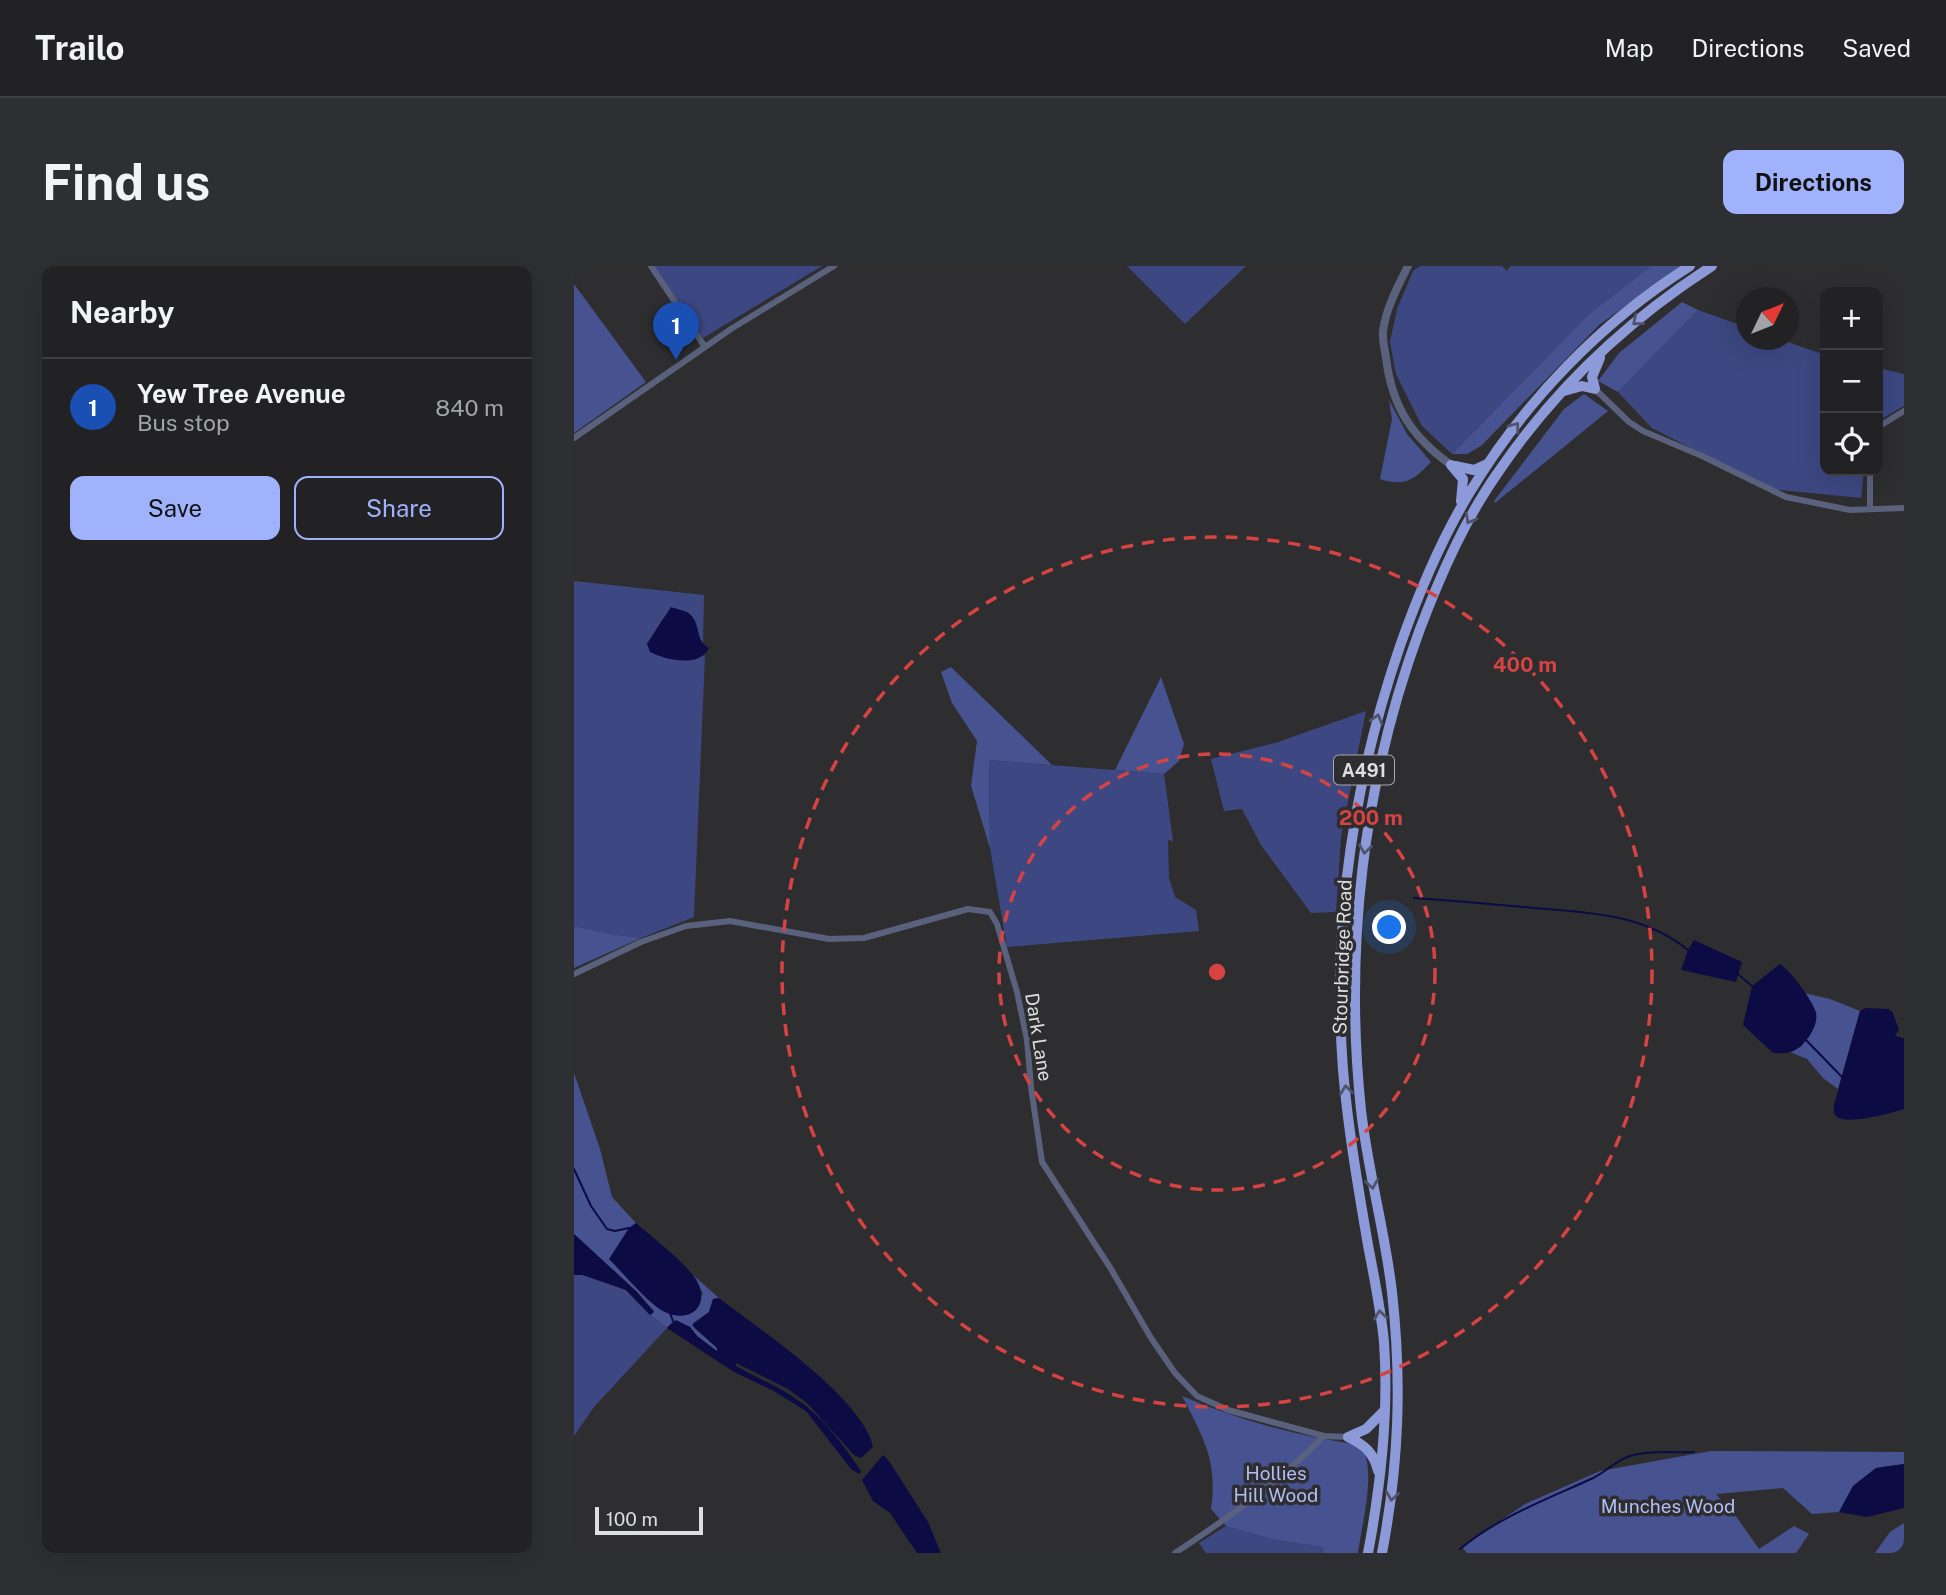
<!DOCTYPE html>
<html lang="en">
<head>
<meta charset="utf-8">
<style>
  body { margin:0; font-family:"Public Sans",sans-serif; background:#2e2f32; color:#f1f3f6 }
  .controls { position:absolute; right:21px; top:21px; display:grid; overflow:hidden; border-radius:14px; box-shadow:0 7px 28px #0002 }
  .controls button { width:63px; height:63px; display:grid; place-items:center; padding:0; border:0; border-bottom:2px solid #3f3f42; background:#222225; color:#f1f3f6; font:35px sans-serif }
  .compass { position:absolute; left:1162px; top:21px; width:63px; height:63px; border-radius:50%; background:#222225; box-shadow:0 7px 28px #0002; rotate:47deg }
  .scale { position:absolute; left:21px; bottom:18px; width:108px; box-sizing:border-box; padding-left:7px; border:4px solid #dddedf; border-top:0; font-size:19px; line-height:24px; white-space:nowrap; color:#dddedf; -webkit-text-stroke:5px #2e2e31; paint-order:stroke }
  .you { position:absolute; left:816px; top:662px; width:24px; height:24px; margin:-18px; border:5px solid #fff; border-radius:50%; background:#1a73e8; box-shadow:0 0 0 10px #1a73e833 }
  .badge { display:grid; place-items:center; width:46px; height:46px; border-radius:50%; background:#a1b2fd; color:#fff; font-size:23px; font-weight:700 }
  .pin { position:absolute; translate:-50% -58px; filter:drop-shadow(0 2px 4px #0008) }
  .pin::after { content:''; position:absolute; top:37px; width:24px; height:21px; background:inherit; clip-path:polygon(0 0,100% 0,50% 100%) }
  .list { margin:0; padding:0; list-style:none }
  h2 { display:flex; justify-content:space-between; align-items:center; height:91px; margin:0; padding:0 28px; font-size:30px }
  h2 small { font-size:23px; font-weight:400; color:#a2a4a7 }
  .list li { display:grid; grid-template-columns:46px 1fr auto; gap:21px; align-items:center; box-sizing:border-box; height:98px; padding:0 28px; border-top:2px solid #3f3f42 }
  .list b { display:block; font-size:26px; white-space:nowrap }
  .list p { margin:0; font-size:23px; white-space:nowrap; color:#a2a4a7 }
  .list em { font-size:23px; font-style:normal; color:#a2a4a7 }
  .actions { display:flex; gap:14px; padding:21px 28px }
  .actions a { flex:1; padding:16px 0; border:2px solid #a1b2fd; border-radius:14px; text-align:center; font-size:24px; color:#a1b2fd }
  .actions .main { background:#a1b2fd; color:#111 }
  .icon { flex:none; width:38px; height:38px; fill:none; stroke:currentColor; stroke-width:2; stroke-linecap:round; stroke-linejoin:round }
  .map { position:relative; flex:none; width:1330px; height:1287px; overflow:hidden; border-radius:14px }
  header { display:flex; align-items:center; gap:42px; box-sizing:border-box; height:98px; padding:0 35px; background:#222225; border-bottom:2px solid #3f3f42 }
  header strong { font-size:33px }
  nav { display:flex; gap:38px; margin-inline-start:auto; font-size:24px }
  .intro { display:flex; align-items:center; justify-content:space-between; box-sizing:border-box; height:168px; padding:0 42px }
  h1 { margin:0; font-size:49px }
  .button { padding:18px 32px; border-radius:14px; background:#a1b2fd; color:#111; font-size:24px; font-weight:700 }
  main { display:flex; gap:42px; padding:0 42px }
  aside { flex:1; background:#222225; border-radius:14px; box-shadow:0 7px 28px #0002 }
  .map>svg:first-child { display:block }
  .green { fill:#3d4882 }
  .forest { fill:#475290 }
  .water { fill:#0c0b44 }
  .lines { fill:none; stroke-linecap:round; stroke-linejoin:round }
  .stream { stroke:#0c0b44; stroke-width:2 }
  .minor { stroke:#5a617d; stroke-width:6 }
  .tertiary { stroke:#5a617d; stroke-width:8 }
  .trunk { stroke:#8c9ada; stroke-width:10 }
  .oneway { stroke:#4f546c }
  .ring { fill:none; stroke:#d74343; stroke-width:3.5; stroke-dasharray:12 9 }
  .labels { text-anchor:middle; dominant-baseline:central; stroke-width:7; stroke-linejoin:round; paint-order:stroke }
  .shield { fill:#2e2e31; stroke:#a8a9ab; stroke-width:2 }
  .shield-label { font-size:18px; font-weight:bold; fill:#dddedf }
  .street-label { font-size:19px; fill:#dddedf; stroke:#2e2e31 }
  .park-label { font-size:19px; fill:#b0bef4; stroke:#2e2e31 }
  .centre { fill:#d74343; stroke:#2e2e31; stroke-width:3.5 }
  .ring-label { font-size:21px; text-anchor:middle; font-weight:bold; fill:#d74343; stroke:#2e2e31; stroke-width:7; stroke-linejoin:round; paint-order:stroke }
</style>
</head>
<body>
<header>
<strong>Trailo</strong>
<nav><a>Map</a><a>Directions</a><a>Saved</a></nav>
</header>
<div class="intro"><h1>Find us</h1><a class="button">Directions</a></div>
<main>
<aside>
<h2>Nearby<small></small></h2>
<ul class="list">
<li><span class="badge" style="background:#1a4fb4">1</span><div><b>Yew Tree Avenue</b><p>Bus stop</p></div><em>840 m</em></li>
</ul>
<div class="actions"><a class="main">Save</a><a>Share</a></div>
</aside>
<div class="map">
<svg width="1330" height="1287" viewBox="0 0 1330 1287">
  <rect width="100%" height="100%" fill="#2e2e31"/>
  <path class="green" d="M80,0H248L129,72Z
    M553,0H672L611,58Z
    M846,0H928L933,5L936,0H1077L1014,49L878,188L848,160L822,108L816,76L823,43L839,5Z
    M1124,44L1172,61V74H1208L1251,89V205H1290L1287,232L1196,223L1078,162L1044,126Z
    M1304,102L1330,108V140L1304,155Z
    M0,315L130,329L129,379C121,370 125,359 114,346L90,351L73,378L120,394L131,389L120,651L67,672L36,668L0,660Z
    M792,445L767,571L762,646L737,647L687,579L668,543L650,545L637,493L701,477Z
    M415,494L590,508L599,575L594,574L595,612L601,631L622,644L625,665L433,681L416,582Z
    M0,1009H9L52,1024L76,1049L93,1062L20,1141L0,1170Z
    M652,1260L701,1274L748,1281L750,1287H632L625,1277Z"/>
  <path class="forest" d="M1077,0H1107L1025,59L907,180L893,188H878L1014,49Z
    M0,18L72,116L0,167Z
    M1108,36L1124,44L1044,126L1024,115L1045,87Z
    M1010,128L1034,145L921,237L920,235L990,143Z
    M815,134L833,168L857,196C840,214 831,221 806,213L818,153Z
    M377,401L478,499L415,494L416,582L397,520L403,475L378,437L367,406Z
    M587,411L610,478L605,495L590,508L541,504Z
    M0,660L36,668L67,672L0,702Z
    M1230,727L1256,733L1286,745L1264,823L1249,812L1233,793L1216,786L1228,780L1242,746Z
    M0,807L26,883L38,931L62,957L55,962L73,1030L89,1045L102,1049L129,1028L119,1009L145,1032L139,1033L135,1046L119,1057L120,1062L143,1082V1086L123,1070L116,1061L99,1055L93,1062L76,1049L80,1045L63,1026L0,968Z
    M608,1130C665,1154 725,1171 787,1179C803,1203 788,1258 784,1287H750L748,1281L701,1274L652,1260L637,1243C644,1195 629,1171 608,1130Z
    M1137,1185L1330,1186V1198L1302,1202L1279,1220L1265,1246L1238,1248L1209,1222L1142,1228L1164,1253L1185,1283L1220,1260L1235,1268L1222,1287H893L888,1281L951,1238L1026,1205Z
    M1330,1257V1287H1301L1316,1266Z"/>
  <path class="water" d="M97,341C102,343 110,344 114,347C128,356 120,375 135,382C125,402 92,394 76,386L73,378Z
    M1120,674L1168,696L1162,716L1107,704L1114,684Z
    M1206,698C1217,705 1239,735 1242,747C1245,761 1229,783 1216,786C1211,788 1204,787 1199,787L1169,759L1178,720Z
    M1292,742L1315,743L1319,747L1325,764L1321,770L1330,772V843C1318,847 1271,860 1262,850C1259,847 1260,844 1260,839L1286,745Z
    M62,957C80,973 102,989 118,1008C140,1034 120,1061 89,1045C74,1037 48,1006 35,993L55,962Z
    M0,968L63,1026L80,1046L76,1049L52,1024L9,1009H0Z
    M145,1032C185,1063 289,1132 299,1181L287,1192L280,1189L233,1137L214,1123L162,1097V1100C183,1112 206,1121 225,1135C250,1152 270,1180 287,1205L285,1208L277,1203L232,1145L198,1124L160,1106L93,1062L102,1054L116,1061L123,1070L143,1085V1082L118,1059L135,1046L139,1033Z
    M309,1189L315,1195L354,1256L367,1287H343L316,1247L299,1235L288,1214Z
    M1330,1198V1242L1293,1251L1265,1246L1279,1220L1302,1202Z"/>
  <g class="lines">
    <path class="stream" d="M840,632C880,635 920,638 960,642C1014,646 1070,648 1114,684
      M1164,708L1178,720
      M1232,774L1268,811
      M0,903L17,940L33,963L41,965L55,962
      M96,1047L99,1055
      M886,1283C926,1250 972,1234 1019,1212C1032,1206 1041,1195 1056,1190C1075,1184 1100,1187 1120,1186"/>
    <path class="minor" d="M77,0L131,81
      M1021,123L1055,156L1069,165L1128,190L1212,231L1276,244L1330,242
      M1304,161L1330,145
      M0,172L157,63L260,0
      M1296,205V242
      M0,708L67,676L112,660L156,655L255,673L290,672L394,643L416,646L423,658L443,726L453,774L457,821L468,896L537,1003L577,1072L601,1107L623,1130L654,1144L750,1170L774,1171
      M601,1287C654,1252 705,1216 750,1170"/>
    <path class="tertiary" d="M834,0C824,20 812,42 809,65C808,74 811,84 812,92C818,141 838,171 877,199"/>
    <path class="trunk" d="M990,125L1008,120L1021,123L1018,111L1026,92
      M877,199L889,213L887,235
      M881,200L900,204L913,198
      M774,1171C791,1179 800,1187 804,1205
      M774,1171L792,1163L810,1145
      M794,1287C807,1218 815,1147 810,1076C807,1044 800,1011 794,979C784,921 774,862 769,804C758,659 779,517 826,380C845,326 866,275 896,226C950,136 1027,56 1116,0
      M808,1287C825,1198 828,1116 818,1026C811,965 794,906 787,844C770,682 789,517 846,363C867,308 891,253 925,205C981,123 1054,54 1138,0"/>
  </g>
  <defs><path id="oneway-chevron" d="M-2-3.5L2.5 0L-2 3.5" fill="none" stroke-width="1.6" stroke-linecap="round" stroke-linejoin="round" transform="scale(1.75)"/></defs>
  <g class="oneway">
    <use href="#oneway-chevron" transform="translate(1063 55) rotate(141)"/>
    <use href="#oneway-chevron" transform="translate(941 161) rotate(-53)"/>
    <use href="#oneway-chevron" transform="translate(896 253) rotate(119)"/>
    <use href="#oneway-chevron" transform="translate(803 453) rotate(-74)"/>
    <use href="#oneway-chevron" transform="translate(791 583) rotate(98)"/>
    <use href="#oneway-chevron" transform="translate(772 824) rotate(-97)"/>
    <use href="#oneway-chevron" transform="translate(798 918) rotate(81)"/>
    <use href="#oneway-chevron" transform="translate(806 1049) rotate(-98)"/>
    <use href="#oneway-chevron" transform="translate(818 1230) rotate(99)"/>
  </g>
  <g class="ring">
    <circle cx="643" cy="706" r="218"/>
    <circle cx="643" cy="706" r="435"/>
  </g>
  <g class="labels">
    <rect class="shield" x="760" y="489.5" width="60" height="29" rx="5"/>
    <g class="shield-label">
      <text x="790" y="504">A491</text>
    </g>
    <g class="street-label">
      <text transform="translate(768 691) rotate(-88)">Stourbridge Road</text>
      <text transform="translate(465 771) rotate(81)">Dark Lane</text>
    </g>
    <g class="park-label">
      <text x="702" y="1207">Hollies<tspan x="702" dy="22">Hill Wood</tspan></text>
      <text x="1094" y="1240">Munches Wood</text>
    </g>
  </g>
  <circle cx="643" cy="706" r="10" class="centre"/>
  <g class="ring-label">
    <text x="951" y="406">400 m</text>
    <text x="797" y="559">200 m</text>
  </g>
</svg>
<div class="controls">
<button>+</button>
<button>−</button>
<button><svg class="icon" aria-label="locate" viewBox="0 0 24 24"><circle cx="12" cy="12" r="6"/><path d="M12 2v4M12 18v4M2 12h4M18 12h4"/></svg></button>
</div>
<svg class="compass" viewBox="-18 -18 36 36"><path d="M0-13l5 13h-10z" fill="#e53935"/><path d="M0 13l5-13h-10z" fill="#a2a4a7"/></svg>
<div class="scale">100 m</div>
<div class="you"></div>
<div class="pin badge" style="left:102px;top:94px;background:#1a4fb4">1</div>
</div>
</main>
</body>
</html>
